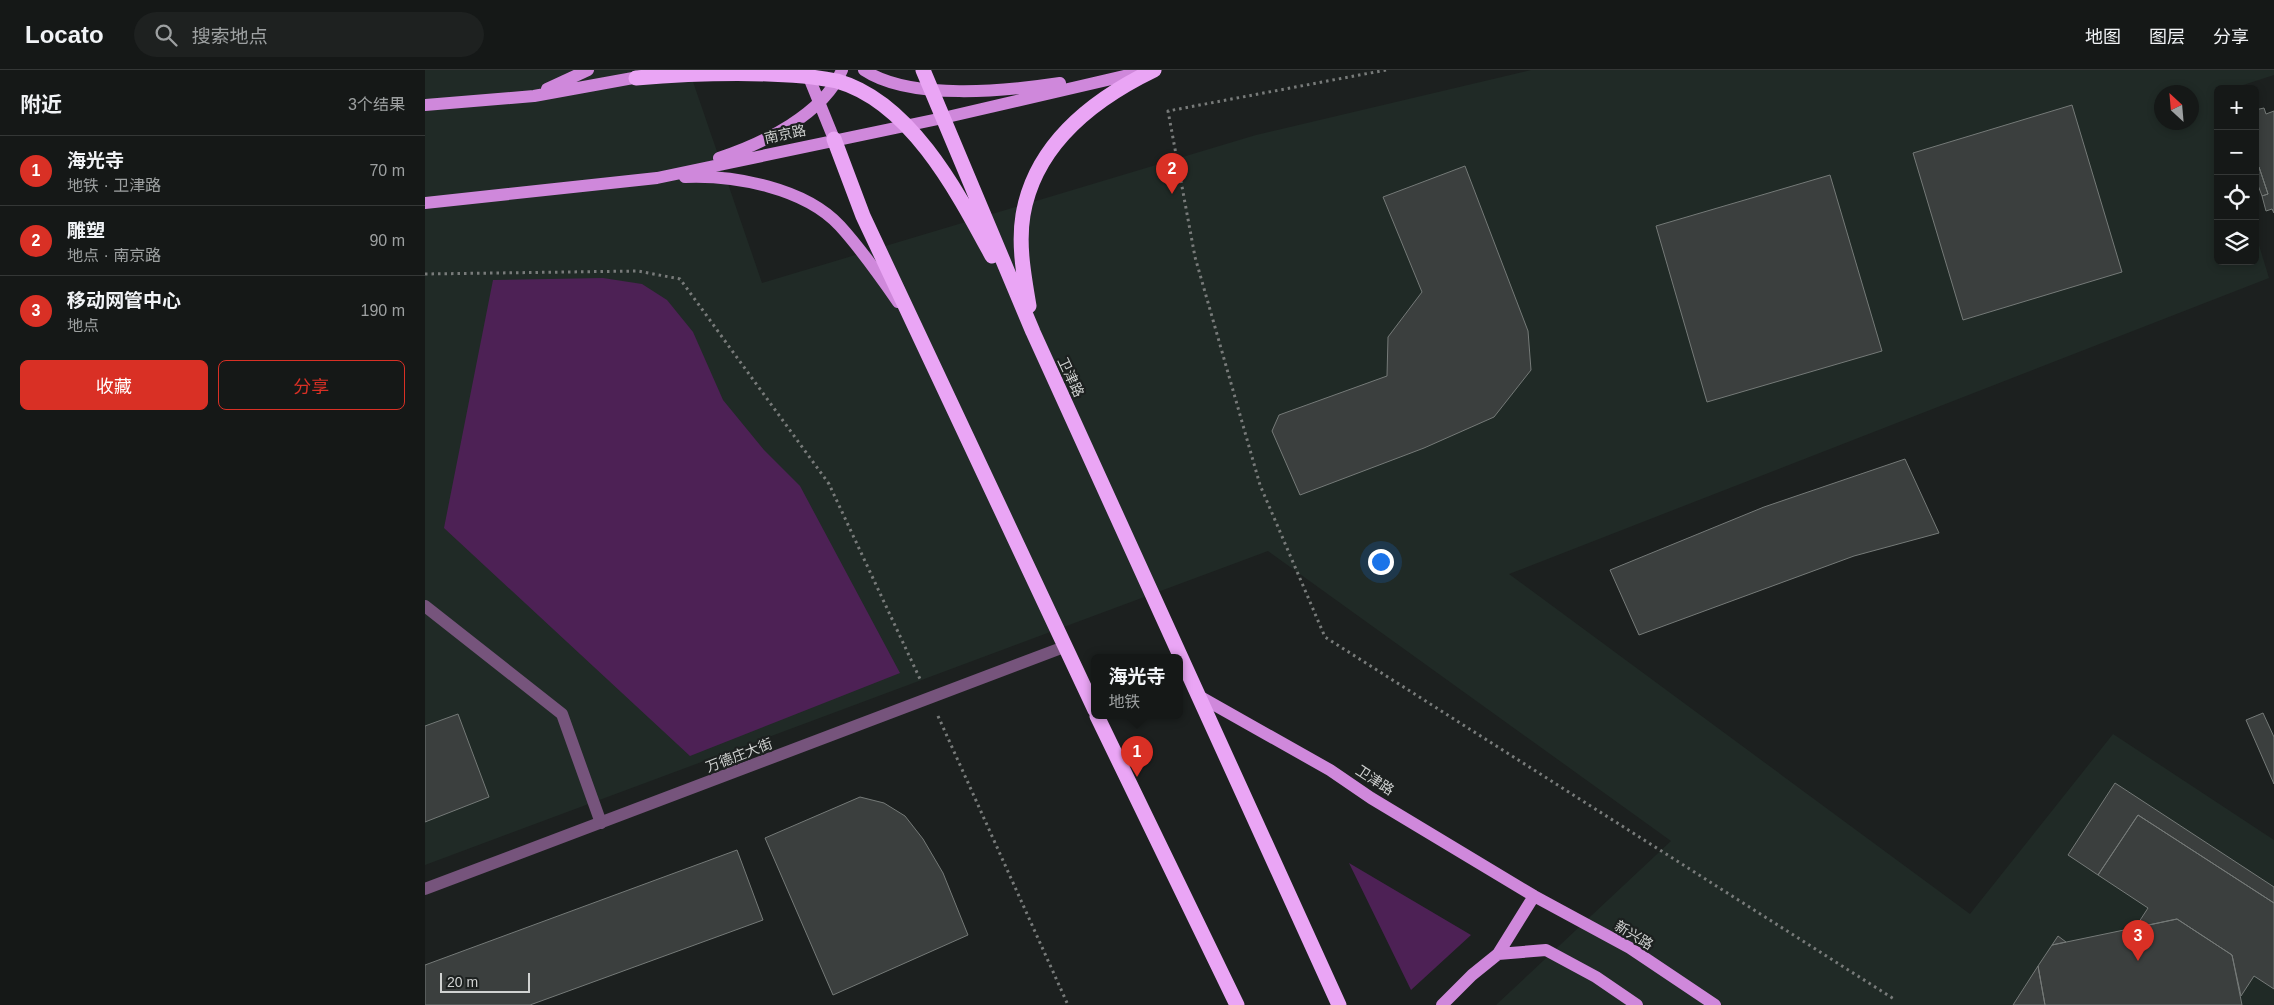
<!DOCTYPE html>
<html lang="zh">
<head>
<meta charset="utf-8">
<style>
  body { margin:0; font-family:Arial,"Noto Sans SC",sans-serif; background:#1e2120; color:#f1f3f6 }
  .controls { position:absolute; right:15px; top:15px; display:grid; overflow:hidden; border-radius:8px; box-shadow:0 2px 8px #0003 }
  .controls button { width:45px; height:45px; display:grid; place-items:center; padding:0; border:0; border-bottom:1px solid #343736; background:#151817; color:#f1f3f6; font:25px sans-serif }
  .compass { position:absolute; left:1729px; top:15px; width:45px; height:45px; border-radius:50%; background:#151817; box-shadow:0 2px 8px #0003; rotate:334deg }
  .scale { position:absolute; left:15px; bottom:12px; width:90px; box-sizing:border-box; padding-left:5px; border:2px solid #d0d2d1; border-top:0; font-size:14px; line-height:18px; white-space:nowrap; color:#d0d2d1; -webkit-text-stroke:4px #1c201f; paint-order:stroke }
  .you { position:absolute; left:955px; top:491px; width:18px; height:18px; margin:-12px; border:4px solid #fff; border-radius:50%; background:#1a73e8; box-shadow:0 0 0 8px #1a73e833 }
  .badge { display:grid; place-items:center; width:32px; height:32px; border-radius:50%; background:#d93025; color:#fff; font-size:16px; font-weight:700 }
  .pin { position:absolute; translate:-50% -41px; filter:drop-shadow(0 1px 2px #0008) }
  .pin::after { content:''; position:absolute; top:26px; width:18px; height:15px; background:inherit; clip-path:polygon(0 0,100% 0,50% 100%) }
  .popup { position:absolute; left:666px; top:584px; width:92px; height:65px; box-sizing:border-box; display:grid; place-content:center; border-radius:8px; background:#151817; filter:drop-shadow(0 1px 4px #0005); font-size:16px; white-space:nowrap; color:#9da0a1 }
  .popup b { font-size:19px; color:#f1f3f6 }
  .popup::after { content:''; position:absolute; left:50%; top:100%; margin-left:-10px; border:10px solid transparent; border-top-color:#151817 }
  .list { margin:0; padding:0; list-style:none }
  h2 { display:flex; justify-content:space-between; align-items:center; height:65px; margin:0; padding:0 20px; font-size:21px }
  h2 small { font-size:16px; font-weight:400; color:#9da0a1 }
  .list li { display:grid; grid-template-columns:32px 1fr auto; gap:15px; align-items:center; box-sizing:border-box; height:70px; padding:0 20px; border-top:1px solid #343736 }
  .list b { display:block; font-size:19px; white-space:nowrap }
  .list p { margin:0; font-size:16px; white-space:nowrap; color:#9da0a1 }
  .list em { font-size:16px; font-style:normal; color:#9da0a1 }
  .actions { display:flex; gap:10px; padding:15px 20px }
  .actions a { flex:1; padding:11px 0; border:1px solid #d93025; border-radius:8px; text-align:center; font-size:18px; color:#d93025 }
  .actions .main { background:#d93025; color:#fff }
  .icon { flex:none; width:28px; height:28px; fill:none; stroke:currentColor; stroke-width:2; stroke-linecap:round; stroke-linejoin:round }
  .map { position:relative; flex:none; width:1849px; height:935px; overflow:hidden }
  header { display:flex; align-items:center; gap:30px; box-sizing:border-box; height:70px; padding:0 25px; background:#151817; border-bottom:1px solid #343736 }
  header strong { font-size:24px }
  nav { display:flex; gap:28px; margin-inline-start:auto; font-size:18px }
  .search { width:350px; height:45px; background:#1e2120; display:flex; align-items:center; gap:12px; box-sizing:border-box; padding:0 18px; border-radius:28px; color:#9da0a1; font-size:19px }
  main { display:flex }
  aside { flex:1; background:#151817 }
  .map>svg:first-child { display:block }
  .built { fill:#202a26; fill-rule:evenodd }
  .green { fill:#4d2155 }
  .building { fill:#3b3f3e; stroke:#757a78 }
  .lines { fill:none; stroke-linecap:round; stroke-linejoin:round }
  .path { stroke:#787b7a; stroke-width:3; stroke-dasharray:2.5 4; stroke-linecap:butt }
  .minor { stroke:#76547c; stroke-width:12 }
  .major { stroke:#cf88db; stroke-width:12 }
  .highway { stroke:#eaa5f5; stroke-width:15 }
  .labels { text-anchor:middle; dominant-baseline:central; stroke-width:4.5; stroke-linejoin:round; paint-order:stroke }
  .street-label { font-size:14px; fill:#d0d2d1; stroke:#1c201f }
</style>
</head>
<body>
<header>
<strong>Locato</strong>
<div class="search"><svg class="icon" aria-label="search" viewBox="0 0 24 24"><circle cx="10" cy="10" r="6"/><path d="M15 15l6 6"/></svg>搜索地点</div>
<nav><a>地图</a><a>图层</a><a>分享</a></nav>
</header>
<main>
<aside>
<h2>附近<small>3个结果</small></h2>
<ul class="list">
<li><span class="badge">1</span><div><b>海光寺</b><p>地铁 · 卫津路</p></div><em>70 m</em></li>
<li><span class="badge">2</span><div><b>雕塑</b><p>地点 · 南京路</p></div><em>90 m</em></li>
<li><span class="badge">3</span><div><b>移动网管中心</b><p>地点</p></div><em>190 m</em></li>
</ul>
<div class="actions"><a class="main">收藏</a><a>分享</a></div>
</aside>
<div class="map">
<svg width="1849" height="935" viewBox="0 0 1849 935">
  <rect width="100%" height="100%" fill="#1c201f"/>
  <path class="built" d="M0,0H264L337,213L831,65L1106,0H1849V5L1806,19H1793V23L1789,24L1793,37V191H1830V162L1844,208L1084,504L1545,844L1688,664L1849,770V935H1071L1246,771L843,481L0,795ZM1736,22H1766V52H1736Z"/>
  <path class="green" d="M178,208L217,214L242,230L268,262L298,330L339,380L375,416L475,603L265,686L19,458L68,210Z
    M924,793L1046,865L986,920Z"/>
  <path class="building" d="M1647,35L1697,202L1538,250L1488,83Z
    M1839,38L1841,44L1849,41V143L1847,139L1841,141L1837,126L1843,124L1834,97L1830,99V40Z
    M1040,96L1103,261L1106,300L1069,347L999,378L875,425L847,361L854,345L962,306L963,267L997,222L958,127Z
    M1834,97L1843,124L1837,126L1830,107V99Z
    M1405,105L1457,281L1282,332L1231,156Z
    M1480,389L1514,463L1429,486L1214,565L1185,500L1339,437Z
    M1838,643L1849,667V714L1821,650Z
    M33,644L64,727L0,752V656Z
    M1690,713L1849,817V833L1713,745L1673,805L1643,785Z
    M435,727L459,733L480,746L498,769L518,803L543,865L408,925L340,768Z
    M1713,745L1849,833V919L1829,906L1816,926L1807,885L1752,849L1710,858L1723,838L1673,805Z
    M312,780L338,850L105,935H0V895Z
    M1752,849L1807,885L1817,935H1620L1613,896L1627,875Z
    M1633,866L1641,872L1627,875Z
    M1613,896L1620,935H1588Z"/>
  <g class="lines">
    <path class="path" d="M961,0L743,41L770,187L835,415L900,567L1469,929
      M0,204L213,201L255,209L404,414L495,609
      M513,646L643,935"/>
    <path class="minor" d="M0,536L137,644L176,753
      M0,819L639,577"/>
    <path class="major" d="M381,0L409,69
      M439,0C485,31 582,21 635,13
      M122,19L163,0
      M0,35L109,26L219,6
      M294,88C337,74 399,44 417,0
      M260,107C310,105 380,118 415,156C436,179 455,206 473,232
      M0,133L232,108L518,48L721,1
      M772,625L905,700L946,728L1109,826L1205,878L1290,935
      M1073,884L1121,880L1171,907L1212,935
      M1017,935L1047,905L1073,884L1109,826"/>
    <path class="highway" d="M498,0L608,262L914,935
      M211,8C270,3 356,0 412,11C486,32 533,123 567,186
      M409,69L438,146L670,640
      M604,236C599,206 593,175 598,145C610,74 669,29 729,0
      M672,646L812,935"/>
  </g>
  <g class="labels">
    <g class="street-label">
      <text transform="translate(360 64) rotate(-12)">南京路</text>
      <text transform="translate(646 307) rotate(65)">卫津路</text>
      <text transform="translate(314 685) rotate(-21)">万德庄大街</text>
      <text transform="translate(950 710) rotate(33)">卫津路</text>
      <text transform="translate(1209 865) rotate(31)">新兴路</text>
    </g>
  </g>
</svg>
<div class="controls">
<button>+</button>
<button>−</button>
<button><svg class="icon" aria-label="locate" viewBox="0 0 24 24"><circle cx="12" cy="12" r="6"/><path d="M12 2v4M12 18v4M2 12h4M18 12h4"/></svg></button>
<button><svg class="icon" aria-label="layers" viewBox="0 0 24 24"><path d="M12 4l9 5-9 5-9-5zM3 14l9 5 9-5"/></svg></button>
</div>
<svg class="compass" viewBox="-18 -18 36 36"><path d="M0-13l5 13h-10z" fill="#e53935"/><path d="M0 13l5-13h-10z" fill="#9da0a1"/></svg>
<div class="scale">20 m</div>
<div class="you"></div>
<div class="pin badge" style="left:712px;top:707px">1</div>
<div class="popup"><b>海光寺</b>地铁</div>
<div class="pin badge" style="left:747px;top:124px">2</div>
<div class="pin badge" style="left:1713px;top:891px">3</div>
</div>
</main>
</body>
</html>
